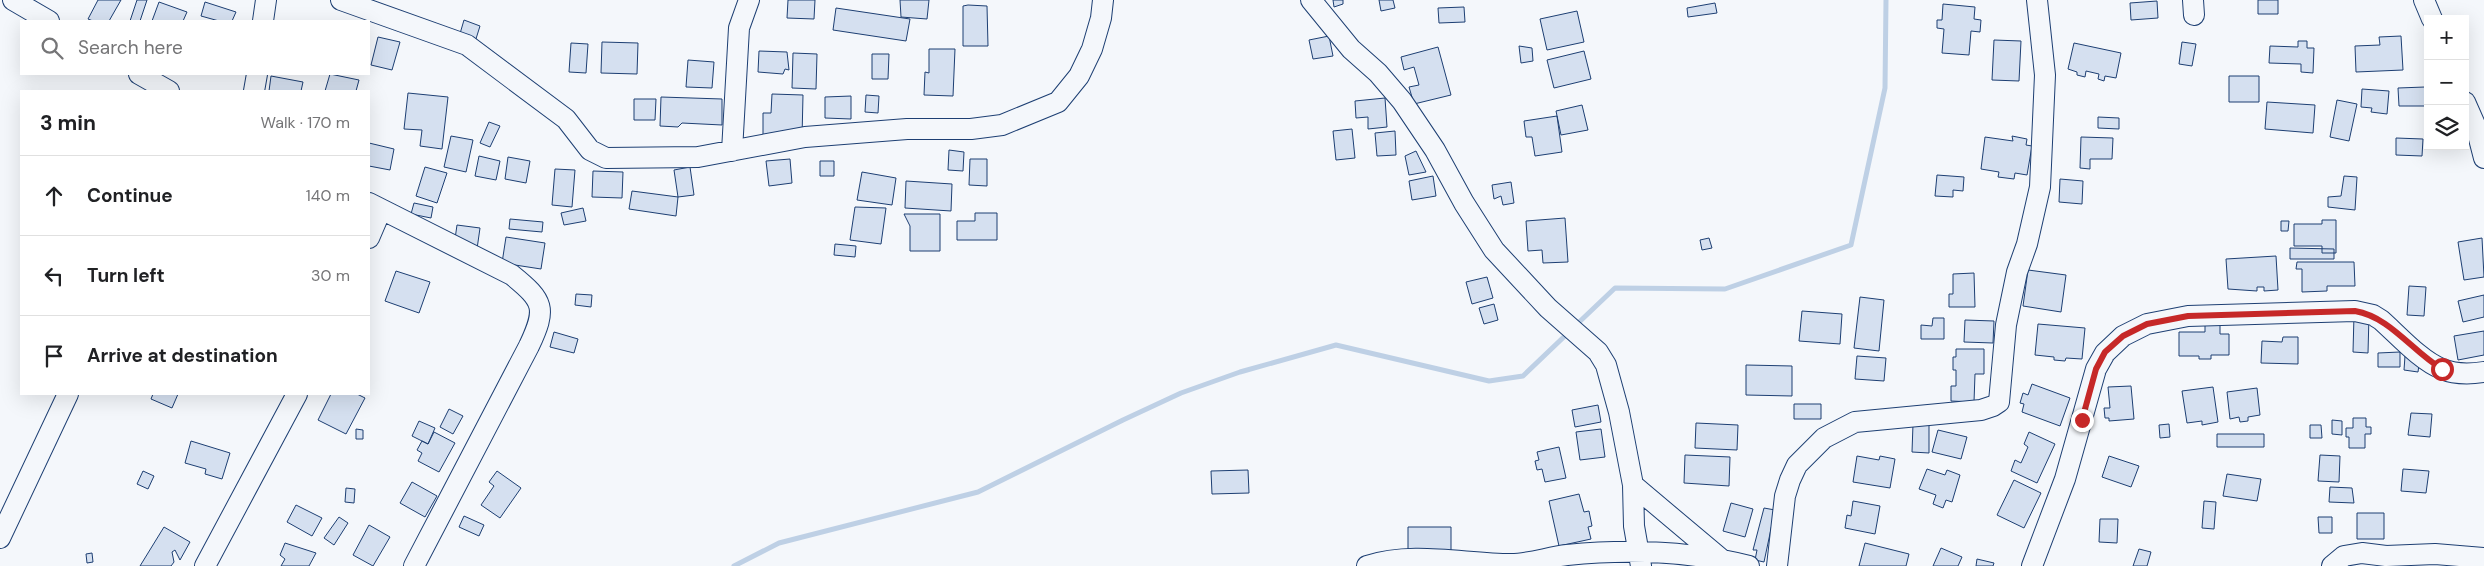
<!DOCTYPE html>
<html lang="en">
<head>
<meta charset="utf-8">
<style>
  body { margin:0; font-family:"DM Sans",sans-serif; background:#f6f6f6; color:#202124 }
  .controls { position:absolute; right:15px; top:15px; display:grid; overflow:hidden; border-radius:0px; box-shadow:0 5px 20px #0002 }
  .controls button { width:45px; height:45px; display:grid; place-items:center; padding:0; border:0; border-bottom:1px solid #e0e0e0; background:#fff; color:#202124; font:25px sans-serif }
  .stop { position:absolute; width:15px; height:15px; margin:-11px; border:4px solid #c62828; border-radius:50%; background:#fff }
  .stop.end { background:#c62828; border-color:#fff; box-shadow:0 1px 5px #0008 }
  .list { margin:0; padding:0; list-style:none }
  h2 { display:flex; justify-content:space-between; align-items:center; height:65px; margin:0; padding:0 20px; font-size:21px }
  h2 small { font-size:16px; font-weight:400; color:#757577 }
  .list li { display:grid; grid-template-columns:32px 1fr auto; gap:15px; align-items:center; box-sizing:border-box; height:80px; padding:0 20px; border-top:1px solid #e0e0e0 }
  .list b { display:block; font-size:19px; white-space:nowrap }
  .list em { font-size:16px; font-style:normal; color:#757577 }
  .icon { flex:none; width:28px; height:28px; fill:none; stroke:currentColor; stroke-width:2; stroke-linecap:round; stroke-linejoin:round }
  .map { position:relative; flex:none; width:2484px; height:566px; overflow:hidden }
  .search { position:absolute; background:#fff; box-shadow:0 5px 20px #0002; left:20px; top:20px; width:350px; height:55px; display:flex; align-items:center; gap:12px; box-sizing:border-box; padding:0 18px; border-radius:0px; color:#757577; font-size:19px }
  .panel { position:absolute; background:#fff; box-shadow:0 5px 20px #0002; left:20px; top:90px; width:350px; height:305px; border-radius:0px }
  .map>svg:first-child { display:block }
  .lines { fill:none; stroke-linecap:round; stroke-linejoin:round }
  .stream { stroke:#bed0e5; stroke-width:5 }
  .building { fill:#d5e0f0; stroke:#1d3f73 }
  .minor-casing { stroke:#1d3f73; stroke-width:22 }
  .minor { stroke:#f4f7fb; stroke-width:20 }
  .route { stroke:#c62828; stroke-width:6 }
</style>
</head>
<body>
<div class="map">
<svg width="2484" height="566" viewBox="0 0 2484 566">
  <rect width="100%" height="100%" fill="#f4f7fb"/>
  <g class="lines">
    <path class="stream" d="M1575,326L1615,288L1725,289L1851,245L1885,88L1886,0
      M734,566L779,543L978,492L1123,420L1181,393L1240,372L1336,345L1489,381L1523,376L1569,332"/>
  </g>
  <path class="building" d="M98,0H121L109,21H93L88,19Z
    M137,0H147L140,21H130Z
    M788,0H815L814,19L787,18Z
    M900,0H929L927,19L901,17Z
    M1333,0H1343V4L1334,7Z
    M1379,0H1393L1395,8L1381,11Z
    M2258,0H2278V14H2258Z
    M2157,1L2158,18L2131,20L2130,3Z
    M159,2L187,12L183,21H152Z
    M205,2L236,12L232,21H219L201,16Z
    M1715,3L1717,13L1688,17L1687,8Z
    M1943,4L1975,7L1974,19L1981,20L1980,32L1971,31L1969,55L1942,53L1944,29L1937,28V20H1942Z
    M968,5L987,6L988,46H963V6Z
    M1464,7L1465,22L1439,23L1438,8Z
    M836,8L910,19L906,41L833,30Z
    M1577,11L1584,42L1547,50L1540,19Z
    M464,20L480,26L475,42L459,37Z
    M1329,36L1333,56L1313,59L1309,40Z
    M2401,36L2403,70L2356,72L2355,46L2380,45L2379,37Z
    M378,37L400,42L392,70L371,65Z
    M1994,40L2021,41L2019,81L1992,80Z
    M2298,41H2307V48H2314L2313,73L2301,72V64L2269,63L2270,46L2298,47Z
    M602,42L638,43L637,74L601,73Z
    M2182,42L2196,44L2192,66L2179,64Z
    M571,43L588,44L586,73L569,72Z
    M2074,43L2121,53L2116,78L2105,76L2104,81L2098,79L2099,74L2086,71L2085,77L2077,75V72L2068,69Z
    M1519,46L1532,48L1533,61L1521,63Z
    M1438,47L1451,95L1414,104L1409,87L1419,85L1414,67L1404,70L1401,57Z
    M929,49H955L953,96L924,95L925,72L929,73Z
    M759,51L787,52L789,70L785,69L783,74L758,72Z
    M1584,51L1591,79L1554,88L1547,60Z
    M793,53L817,54L816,89L792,88Z
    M872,54H889L888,79H872Z
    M688,60L714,62L712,88L686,87Z
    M330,74L359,80L356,91H325Z
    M271,76L303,82L301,91H269Z
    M2229,76H2259V102H2229Z
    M2425,87L2426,106H2399L2398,88Z
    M2362,89L2389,91L2387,114L2371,112L2372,108L2361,107Z
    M408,93L448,97L442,149L420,146L422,130L404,129Z
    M772,94L803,95L802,138L763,137V113H771Z
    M866,95L879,96L878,113L865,112Z
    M851,96V119L825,118V97Z
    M661,97L722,99V125L682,123L678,127L660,126Z
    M1385,98L1387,127L1368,129V117L1356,118L1355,101Z
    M634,99H656L655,120H634Z
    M2337,100L2357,104L2349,141L2330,137Z
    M2267,102L2315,105L2313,133L2265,129Z
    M1582,105L1588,130L1561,135L1556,111Z
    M1557,116L1562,152L1535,156L1532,137H1526L1524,121Z
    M2098,117L2119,118V129L2098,128Z
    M489,122L500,126L490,147L480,143Z
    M1352,129L1355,158L1336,160L1333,131Z
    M1395,131L1396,155L1377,156L1375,133Z
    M451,136L473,140L466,172L444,167Z
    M2012,136L2027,139L2026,145L2032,146L2027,175L2015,173L2014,179L1998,177L1999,172L1981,169L1985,137L2013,141Z
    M2081,137L2113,138L2112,159H2090V169L2080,168Z
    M2396,138L2423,139L2422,156L2396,155Z
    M369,143L394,149L390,170L369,166Z
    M949,150L964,152L963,171L948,170Z
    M1416,151L1426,172L1409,175L1405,156Z
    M479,156L500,161L496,180L475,176Z
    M508,157L530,161L526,183L505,179Z
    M790,159L792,183L769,186L766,161Z
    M970,159H987V186L969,185Z
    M820,161H834V176H820Z
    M425,167L447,173L437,203L416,196Z
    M690,167L694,195L678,197L674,170Z
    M555,169L575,170L572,207L552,205Z
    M593,171L623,172L622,198L592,197Z
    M862,172L896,178L892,205L857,200Z
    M1937,175L1964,177L1963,191L1953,190V197L1935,196Z
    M1433,176L1436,196L1412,200L1409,181Z
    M2344,176L2357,177L2355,210L2328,207V197L2341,196Z
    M2060,179L2083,181L2082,204L2059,202Z
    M906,181L952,184L951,211L905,208Z
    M1511,182L1514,203L1503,205L1501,196L1494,199L1492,185Z
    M632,191L678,197L676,216L629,209Z
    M414,203L433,207L431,218L411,214Z
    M855,207L886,208L881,244L850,240Z
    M583,208L586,221L564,225L561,213Z
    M975,213H997V240H957V221H975Z
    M904,214H940V251H910V226Z
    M1565,218L1568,262L1543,263L1542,250L1528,251L1526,221Z
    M510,219L543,222L542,232L509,229Z
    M2322,220H2336V253H2322V246H2294V224H2322Z
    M2281,221H2289L2288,231H2281Z
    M457,225L480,228L477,249L455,239Z
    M506,237L545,243L541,269L502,263Z
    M1709,238L1712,248L1702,250L1700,240Z
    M2482,238L2484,277L2464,280L2458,242Z
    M835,244L856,246L855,257L834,255Z
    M2290,248L2334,249V259H2290Z
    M2276,256L2278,290L2264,291V287H2257V291L2228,289L2226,259Z
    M2297,262H2354L2355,286H2327V291L2302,292V269H2296Z
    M2028,270L2066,275L2061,312L2023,306Z
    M396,271L430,282L419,313L385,301Z
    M1974,273L1975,307H1949V294H1953V274Z
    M1487,277L1493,298L1472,304L1466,282Z
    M2409,286L2426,287L2424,316L2407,315Z
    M576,294L592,295L591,307L575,305Z
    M2484,295V317L2463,322L2458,301Z
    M1860,297L1884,300L1879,351L1854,348Z
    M1494,304L1498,320L1484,324L1479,308Z
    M1802,311L1842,314L1840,344L1799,341Z
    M2354,315H2369L2368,353L2353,352Z
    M1933,318H1944V339H1921V325L1932,326Z
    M1965,320L1994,321L1993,343L1964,342Z
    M2038,324L2085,328L2082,359L2066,358L2065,361L2054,360V357L2035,355Z
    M2205,324H2220V334H2229V355H2211V359H2199V356H2179V332H2205Z
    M2484,331V355L2458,360L2454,336Z
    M554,332L578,339L574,353L550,347Z
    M2283,337H2298V364L2261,363L2262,341L2282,342Z
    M1956,349H1984V374H1975L1974,402L1951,401V386H1956V370H1953V357H1956Z
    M2400,352V367H2378V353Z
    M1857,356L1886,358L1884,381L1855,379Z
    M2405,356L2420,357L2418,372L2404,370Z
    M1746,365L1792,366V396L1746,395Z
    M2032,384L2070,398L2060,426L2022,412L2024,404L2020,403L2023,393L2028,395Z
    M2131,386L2134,419L2109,421V418H2105L2104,408H2110L2108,387Z
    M2213,387L2218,422L2202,425V421L2187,423L2182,391Z
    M2257,388L2260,415L2248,417V421L2240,422L2239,417L2230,419L2227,392Z
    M153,394H178L172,408L151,399Z
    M331,394H357L365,398L346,434L318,420Z
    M1794,404H1821V419H1794Z
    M1598,405L1601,422L1575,427L1572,410Z
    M449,409L463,416L453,434L440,427Z
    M2411,413L2432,414L2430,437L2408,435Z
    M2353,418H2366V427H2371V434H2365V448H2349V437H2346V428H2353Z
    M2332,420L2342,421V435L2332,434Z
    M419,421L435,428L428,444L412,436Z
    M1696,423L1738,425L1737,450L1695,448Z
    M1913,424L1929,425V453L1912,452Z
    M2169,424L2170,437L2160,438L2159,425Z
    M2310,425H2321L2322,438H2310Z
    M356,429L363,430V439H356Z
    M1601,429L1605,457L1580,460L1576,432Z
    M1938,430L1967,437L1961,459L1932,452Z
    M434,432L455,443L439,472L418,461L422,453L417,450L422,441L428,444Z
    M2029,432L2055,444L2037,483L2011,471L2015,460L2021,463L2028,447L2024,444Z
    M2217,434H2264V447H2217Z
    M191,441L230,453L222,479L205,474L206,469L185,463Z
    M1559,447L1566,478L1545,482L1542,469L1537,470L1535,461L1539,460L1537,452Z
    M1685,455L1730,457L1729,486L1684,483Z
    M2320,455L2340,456L2339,482L2318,481Z
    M1857,456L1879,460L1880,456L1895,459L1890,488L1853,482Z
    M2109,456L2139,466L2131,487L2102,477Z
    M1927,469L1945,475L1947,470L1960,475L1952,502L1946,500L1943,508L1933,504L1936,495L1919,489Z
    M2403,469L2429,471L2426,493L2401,491Z
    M1248,470L1249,493L1212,494L1211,471Z
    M143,471L154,476L148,489L137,484Z
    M497,471L521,488L500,518L481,505L494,486L489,482Z
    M2227,474L2261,479L2257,501L2223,496Z
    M2014,480L2041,493L2024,528L1997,515Z
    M412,482L437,496L425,517L400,503Z
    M2330,487L2352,488L2354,503L2329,502Z
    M346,488L355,489L354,503L345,502Z
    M1579,494L1584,512L1589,511L1592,526L1588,527L1591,539L1559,546L1549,501Z
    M1853,501L1880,506L1875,534L1845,528L1847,515L1851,516Z
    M2204,501L2216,502L2214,529L2202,528Z
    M1731,503L1753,509L1745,537L1723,531Z
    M296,505L322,518L312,536L287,522Z
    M1764,508L1775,510L1764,562L1755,560L1757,550H1753Z
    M2357,513H2384V539H2357Z
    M464,516L484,525L479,536L459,527Z
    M339,517L348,523L334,545L324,538Z
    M2318,517H2332V533H2319Z
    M2100,519H2118L2117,543L2099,542Z
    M369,525L390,537L373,566L353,555Z
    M164,527L190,542L180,560L175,550L172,552L174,562L171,566H140Z
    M1408,527H1451V551H1408Z
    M285,543L316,553L309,566H281L285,559L280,555Z
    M1865,543L1909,554L1906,566H1859Z
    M1941,548L1962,557L1958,566H1933Z
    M2139,549L2151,552L2147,566H2133Z
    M92,553L93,562L87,563L86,554Z
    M1977,559L1994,563L1993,566H1976Z"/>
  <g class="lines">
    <g class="minor-casing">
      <path id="minor" d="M13,0L49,21
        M341,0L467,45L566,119L590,150L606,158L698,157L805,137L907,129H971L1002,125L1058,102L1079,76L1092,49L1101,18L1103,0
        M1311,0L1351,49L1378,73L1402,101L1435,150L1464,203L1494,250L1548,308L1598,352L1606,365L1619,412L1633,485L1721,559
        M2193,0L2194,15
        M2424,0L2432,19
        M263,21L266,0
        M139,74L169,91
        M254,91L257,74
        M2465,102L2476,127L2484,158
        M732,151L739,28L749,0
        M369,203L512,275C544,301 547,308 529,346L414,566
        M369,238L381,210
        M1633,485L1634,526L1641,566
        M0,538L68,394
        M205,566L297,394
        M1367,566C1413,551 1464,564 1511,564C1529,564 1549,557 1567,555C1627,549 1690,551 1749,566
        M1777,566L1785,496L1790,480L1797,465L1824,438L1855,422L1981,410L1993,406L1999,402L2006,325L2017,272L2027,244L2040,187L2045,75L2037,0
        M2032,566L2065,479L2096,369L2105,353L2123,336L2147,324L2188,316L2355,311L2373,315L2381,320C2398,335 2421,361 2442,369C2454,374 2471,374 2484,372
        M2332,566L2344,556L2362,553L2386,556L2435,554L2484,558"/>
    </g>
    <use href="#minor" class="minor"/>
  </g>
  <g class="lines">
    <path class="route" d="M2082,420L2096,369L2105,352L2123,336L2147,324L2188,316L2355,311C2390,317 2412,351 2442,369"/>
  </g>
</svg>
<div class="controls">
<button>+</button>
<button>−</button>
<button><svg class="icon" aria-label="layers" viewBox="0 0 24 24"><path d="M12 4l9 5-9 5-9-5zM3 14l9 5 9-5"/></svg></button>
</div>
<div class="stop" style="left:2442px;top:369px"></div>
<div class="stop end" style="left:2082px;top:420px"></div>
<div class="search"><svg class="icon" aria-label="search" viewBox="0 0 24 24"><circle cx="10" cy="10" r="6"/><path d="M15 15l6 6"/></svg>Search here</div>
<section class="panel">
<h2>3 min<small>Walk · 170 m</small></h2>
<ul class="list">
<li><svg class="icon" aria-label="ahead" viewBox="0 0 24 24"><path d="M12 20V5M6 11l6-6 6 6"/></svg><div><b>Continue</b></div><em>140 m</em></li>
<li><svg class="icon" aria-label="left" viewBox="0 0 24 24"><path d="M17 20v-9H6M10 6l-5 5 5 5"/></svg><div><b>Turn left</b></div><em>30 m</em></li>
<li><svg class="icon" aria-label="arrive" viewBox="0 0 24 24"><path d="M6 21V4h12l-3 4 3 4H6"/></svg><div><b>Arrive at destination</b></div></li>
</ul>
</section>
</div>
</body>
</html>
